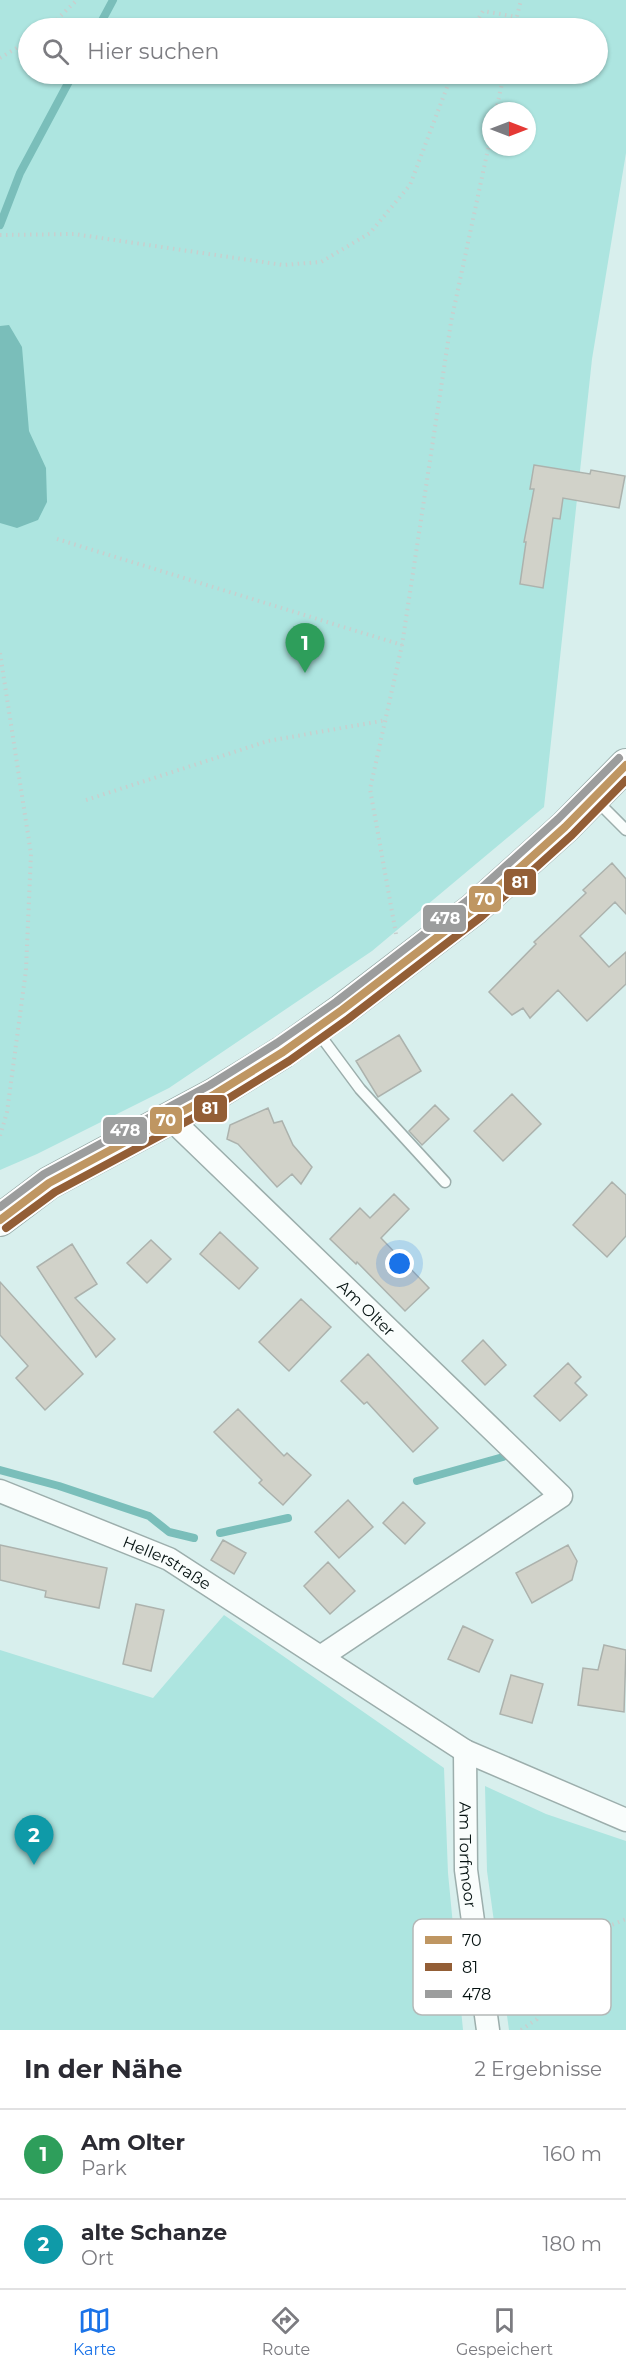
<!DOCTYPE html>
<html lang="de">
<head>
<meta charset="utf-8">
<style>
  body { margin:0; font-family:Montserrat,sans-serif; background:#f7f7f7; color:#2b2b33 }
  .compass { position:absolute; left:482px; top:102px; width:54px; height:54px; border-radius:50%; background:#fff; box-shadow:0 2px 4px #0004; rotate:90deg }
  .you { position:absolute; left:400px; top:1264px; width:21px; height:21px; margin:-15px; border:4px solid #fff; border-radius:50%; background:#1a73e8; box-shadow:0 0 0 9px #1a73e833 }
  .badge { display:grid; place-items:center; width:39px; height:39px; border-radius:50%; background:#1a73e8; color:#fff; font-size:20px; font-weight:700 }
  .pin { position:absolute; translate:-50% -50px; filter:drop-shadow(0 2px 3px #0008) }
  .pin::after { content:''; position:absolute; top:32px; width:21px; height:18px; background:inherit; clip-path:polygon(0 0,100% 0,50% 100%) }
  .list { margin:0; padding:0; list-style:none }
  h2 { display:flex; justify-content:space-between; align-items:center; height:78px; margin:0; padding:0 24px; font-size:26px }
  h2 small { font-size:20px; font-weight:400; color:#7c7c81 }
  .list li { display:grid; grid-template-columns:39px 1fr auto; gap:18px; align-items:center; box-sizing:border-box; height:90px; padding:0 24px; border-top:2px solid #e1e1e2 }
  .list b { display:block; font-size:22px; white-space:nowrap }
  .list p { margin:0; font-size:20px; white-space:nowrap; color:#7c7c81 }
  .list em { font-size:20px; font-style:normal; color:#7c7c81 }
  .icon { flex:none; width:33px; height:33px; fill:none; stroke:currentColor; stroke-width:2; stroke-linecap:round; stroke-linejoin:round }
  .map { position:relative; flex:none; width:626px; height:2030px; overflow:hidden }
  .search { position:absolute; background:#fff; box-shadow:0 2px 4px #0004; left:18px; right:18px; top:18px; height:66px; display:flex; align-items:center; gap:15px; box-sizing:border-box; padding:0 21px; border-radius:33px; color:#7c7c81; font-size:22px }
  .sheet { height:258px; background:#fff }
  nav { display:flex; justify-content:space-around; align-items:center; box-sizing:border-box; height:84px; border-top:2px solid #e1e1e2; background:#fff; font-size:16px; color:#7c7c81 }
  nav a { display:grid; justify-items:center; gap:3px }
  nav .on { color:#1a73e8 }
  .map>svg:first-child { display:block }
  .green { fill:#ade5e0; fill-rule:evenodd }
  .water { fill:#7abeba }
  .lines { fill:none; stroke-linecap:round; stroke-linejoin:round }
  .stream { stroke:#7abeba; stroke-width:8 }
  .building { fill:#d1d2c9; stroke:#acb2ad; stroke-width:1.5 }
  .service-casing { stroke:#9caeac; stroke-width:13 }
  .minor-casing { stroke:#9caeac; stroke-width:25 }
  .secondary-casing { stroke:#9caeac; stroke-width:34 }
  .path { stroke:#c8cfce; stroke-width:4; stroke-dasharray:1.5 4.5; stroke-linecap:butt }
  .service { stroke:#f9fdfc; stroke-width:10 }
  .minor { stroke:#f9fdfc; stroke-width:22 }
  .secondary { stroke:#f9fdfc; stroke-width:32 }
  .bus-1-casing { stroke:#fff; stroke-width:12 }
  .bus-2-casing { stroke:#fff; stroke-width:12 }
  .bus-3-casing { stroke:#fff; stroke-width:12 }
  .bus-1 { stroke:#bf9662; stroke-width:8 }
  .bus-2 { stroke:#935e36; stroke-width:8 }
  .bus-3 { stroke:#9c9d9d; stroke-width:8 }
  .labels { text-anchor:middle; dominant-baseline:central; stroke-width:5; stroke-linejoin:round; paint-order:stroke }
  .street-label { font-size:16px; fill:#041110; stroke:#fff }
  .key { fill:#fff; stroke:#b4b8b7; stroke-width:1.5 }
  .key-label { font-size:16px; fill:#041110 }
  .line-badge { stroke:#fff; stroke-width:2 }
  .badge-label { font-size:16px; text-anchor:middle; font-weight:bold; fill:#fff }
</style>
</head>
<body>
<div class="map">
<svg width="626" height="2030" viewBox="0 0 626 2030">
  <rect width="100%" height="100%" fill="#d8efed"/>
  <path class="green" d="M0,0H626V153L592,359L544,807L372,951L169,1088L37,1154L0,1170ZM28,28H598V74H28ZM491,111H527V147H491Z
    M224,1615L444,1768L448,1873L463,2030H0V1650L153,1698Z
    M485,1786L546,1814L626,1841V2030H509L487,1871Z"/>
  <path class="water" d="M9,325L22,347L29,431L46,468L47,502L38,520L17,528L0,523V326Z"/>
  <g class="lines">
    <path class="stream" d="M98,28L113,0
      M0,225L20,173L73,74
      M0,1470L59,1486L149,1516L169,1532L194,1538
      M417,1481L503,1457
      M220,1533L288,1518"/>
  </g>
  <path class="building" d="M534,465L590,474L591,470L625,476L619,508L563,498L560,519L553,518L543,588L520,584L526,542H524L534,489H530Z
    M612,863L626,879V914L615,902L580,936L609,967L626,952V984L587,1021L558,990L530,1018L523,1008L512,1015L489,992L536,944L534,942L586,893L583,890Z
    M399,1035L421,1071L378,1097L356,1061Z
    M512,1094L541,1124L503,1161L474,1131Z
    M435,1105L449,1119L422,1145L409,1131Z
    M268,1108L274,1123L282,1121L293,1145L312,1167L301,1184L292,1174L277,1187L238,1144L227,1139L230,1125Z
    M612,1182L626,1195V1236L607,1257L573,1225Z
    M394,1194L409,1209L381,1238L429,1288L405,1311L357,1262L356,1264L330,1239L360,1208L370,1218Z
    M220,1232L258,1268L239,1289L200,1254Z
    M151,1240L171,1259L147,1283L127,1263Z
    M72,1244L97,1284L75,1298L115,1339L96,1357L37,1267Z
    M0,1282L83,1374L45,1410L16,1378L28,1366L0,1335Z
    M301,1299L331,1327L289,1371L259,1342Z
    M483,1340L506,1365L485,1385L462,1361Z
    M368,1354L438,1428L413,1452L367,1402L364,1404L341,1381Z
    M568,1363L581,1377L575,1383L587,1395L560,1421L534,1396Z
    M238,1409L284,1456L287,1453L311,1475L283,1505L259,1483L262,1480L214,1432Z
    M348,1500L373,1527L339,1558L315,1532Z
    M403,1502L425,1523L405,1544L383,1523Z
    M223,1540L246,1553L234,1574L211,1560Z
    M0,1545L107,1568L99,1608L45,1597L46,1591L0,1580Z
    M568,1545L577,1561L572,1580L532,1603L516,1573Z
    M328,1562L355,1591L330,1614L304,1586Z
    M136,1604L164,1610L151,1671L123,1664Z
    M463,1626L493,1640L479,1672L448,1659Z
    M604,1645L626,1650L624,1712L578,1705L583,1668L598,1670Z
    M511,1675L543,1684L532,1723L500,1714Z"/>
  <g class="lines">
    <g class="service-casing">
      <path id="service" d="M596,800L626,830
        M317,1031L360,1089L445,1182"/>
    </g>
    <g class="minor-casing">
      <g id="minor">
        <path id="s1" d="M171,1119L561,1496L322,1656"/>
        <path id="s2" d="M0,1491L169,1559L465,1751L626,1820"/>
        <path id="s3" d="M465,1751L466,1870L488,2030"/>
      </g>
    </g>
    <g class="secondary-casing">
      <path id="secondary" d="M0,1220L49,1183L215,1094L283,1052L342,1010L474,909L565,827L626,765"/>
    </g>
    <path class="path" d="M48,28L77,0
      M473,28L483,11L517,17
      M514,28L521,0
      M0,58L28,41
      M496,111L504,74
      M0,235L74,234L283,265L321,262L370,233L410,185L452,74
      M57,539L402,645
      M0,653L31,854L26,970L7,1112L0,1136
      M86,800L268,741L387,720
      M396,934L370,789L402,645L451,322L491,135
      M521,2030L537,2019L561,1966L602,1929L626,1919"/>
    <use href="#service" class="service"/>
    <use href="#minor" class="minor"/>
    <use href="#secondary" class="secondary"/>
    <g class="bus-1-casing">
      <path id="bus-1" d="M0,1220L49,1183L215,1094L283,1052L342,1010L474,909L565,827L626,765"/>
    </g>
    <g class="bus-2-casing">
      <path id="bus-2" d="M6,1228L55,1192L221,1103L289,1061L348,1019L481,917L572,835L626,780"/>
    </g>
    <g class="bus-3-casing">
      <path id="bus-3" d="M0,1207L44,1174L210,1085L277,1043L336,1002L467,901L558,819L619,758"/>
    </g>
    <use href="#bus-1" class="bus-1"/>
    <use href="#bus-2" class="bus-2"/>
    <use href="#bus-3" class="bus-3"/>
  </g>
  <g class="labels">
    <g class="street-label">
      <text stroke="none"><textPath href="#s1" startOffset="272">Am Olter</textPath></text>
      <text stroke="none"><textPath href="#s2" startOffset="182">Hellerstraße</textPath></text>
      <text stroke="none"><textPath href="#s3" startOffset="104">Am Torfmoor</textPath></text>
    </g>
  </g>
  <rect x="413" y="1919" width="198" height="96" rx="9" class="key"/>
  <rect x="425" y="1936" width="27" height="8" fill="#bf9662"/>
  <rect x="425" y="1963" width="27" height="8" fill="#935e36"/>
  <rect x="425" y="1990" width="27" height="8" fill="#9c9d9d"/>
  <g class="key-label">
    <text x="462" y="1946">70</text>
    <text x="462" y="1973">81</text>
    <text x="462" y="2000">478</text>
  </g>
  <g class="line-badge">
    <rect x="503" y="868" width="34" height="28" rx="6" fill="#935e36"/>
    <rect x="468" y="885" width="34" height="28" rx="6" fill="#bf9662"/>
    <rect x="422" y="904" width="45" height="29" rx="6" fill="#9c9d9d"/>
    <rect x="193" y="1094" width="35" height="29" rx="6" fill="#935e36"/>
    <rect x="149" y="1106" width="34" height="29" rx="6" fill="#bf9662"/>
    <rect x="102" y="1116" width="46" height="29" rx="6" fill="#9c9d9d"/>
  </g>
  <g class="badge-label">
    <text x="520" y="888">81</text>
    <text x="485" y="905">70</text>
    <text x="445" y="924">478</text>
    <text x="210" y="1114">81</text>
    <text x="166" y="1126">70</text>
    <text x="125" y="1136">478</text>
  </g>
</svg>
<svg class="compass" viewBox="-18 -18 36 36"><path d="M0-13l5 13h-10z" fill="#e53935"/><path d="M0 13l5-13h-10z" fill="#7c7c81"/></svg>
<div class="you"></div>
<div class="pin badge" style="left:305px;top:673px;background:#2e9e5b">1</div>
<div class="pin badge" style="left:34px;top:1865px;background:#0f9aa8">2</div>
<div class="search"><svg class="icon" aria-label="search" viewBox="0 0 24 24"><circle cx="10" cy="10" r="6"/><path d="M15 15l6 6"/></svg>Hier suchen</div>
</div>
<section class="sheet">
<h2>In der Nähe<small>2 Ergebnisse</small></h2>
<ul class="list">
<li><span class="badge" style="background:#2e9e5b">1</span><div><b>Am Olter</b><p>Park</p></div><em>160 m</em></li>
<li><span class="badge" style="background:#0f9aa8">2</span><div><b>alte Schanze</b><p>Ort</p></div><em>180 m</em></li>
</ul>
</section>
<nav>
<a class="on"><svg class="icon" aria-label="map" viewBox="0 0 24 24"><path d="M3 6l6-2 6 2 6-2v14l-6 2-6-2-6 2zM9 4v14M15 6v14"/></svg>Karte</a>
<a><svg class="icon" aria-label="directions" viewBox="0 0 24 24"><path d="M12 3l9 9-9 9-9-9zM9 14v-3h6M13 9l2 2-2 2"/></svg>Route</a>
<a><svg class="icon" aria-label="saved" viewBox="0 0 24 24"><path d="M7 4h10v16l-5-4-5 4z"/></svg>Gespeichert</a>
</nav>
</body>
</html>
